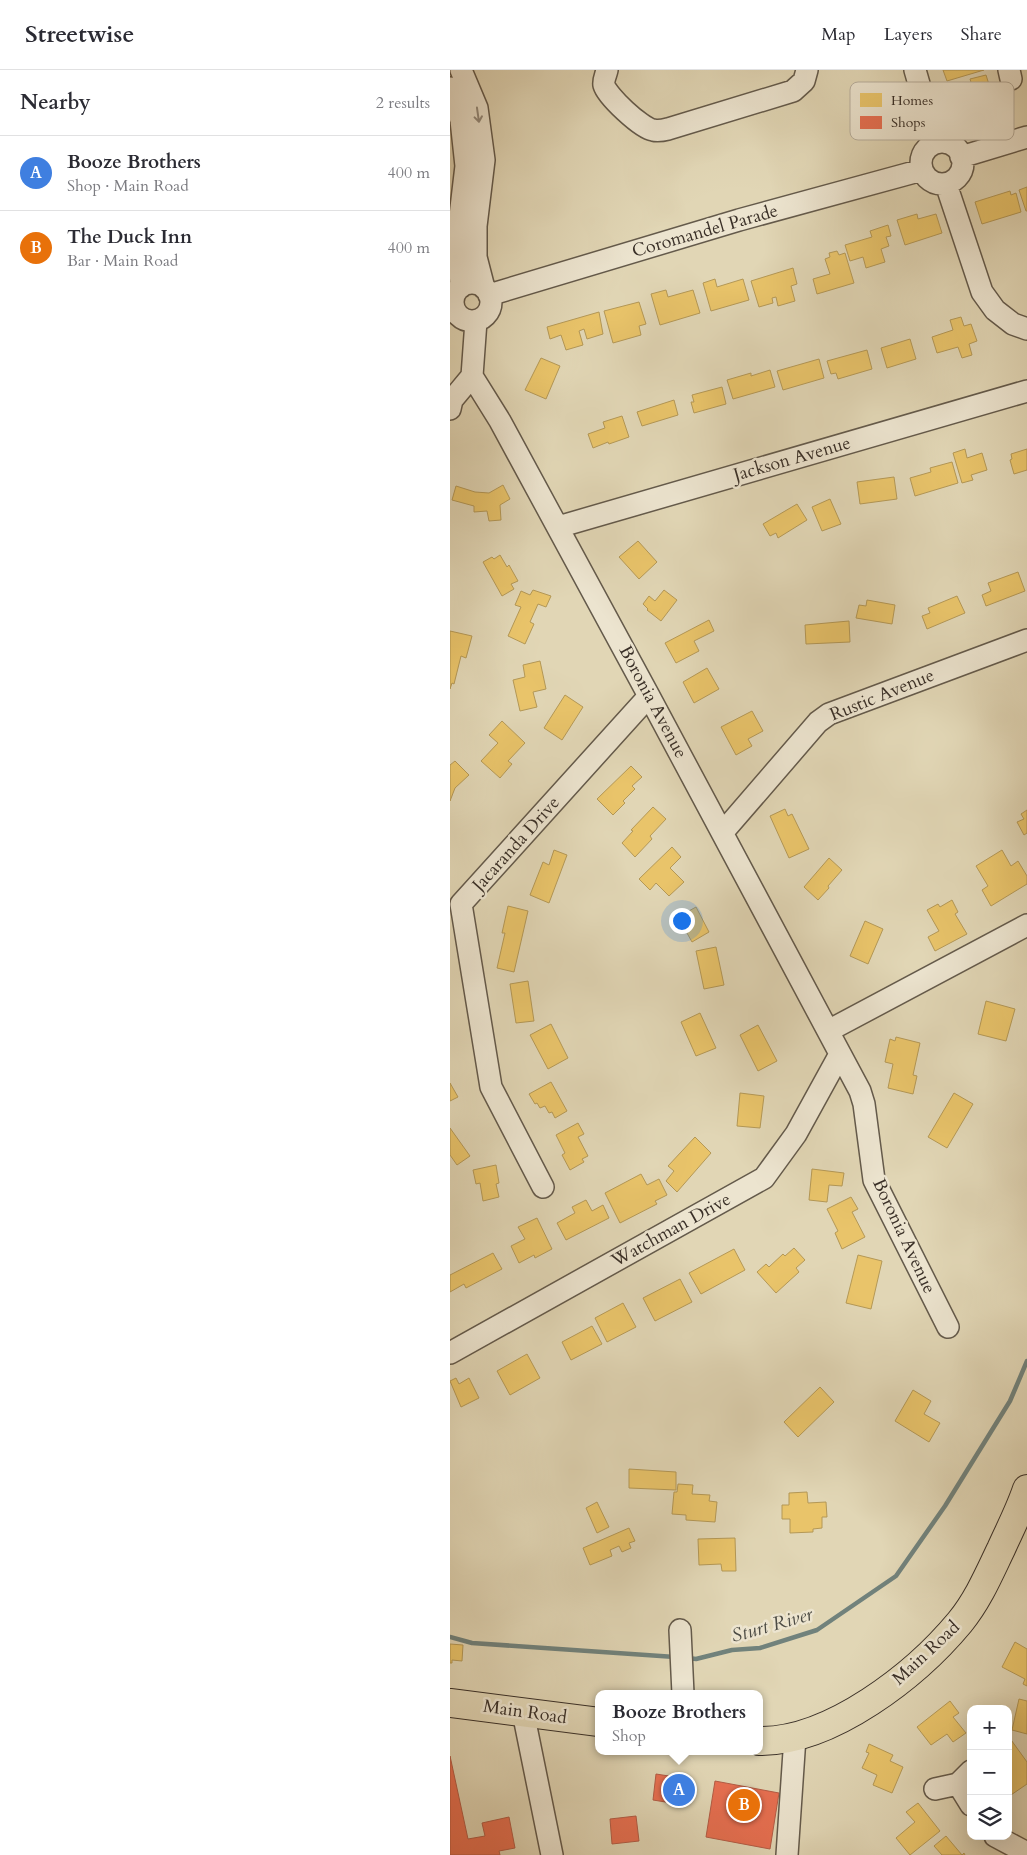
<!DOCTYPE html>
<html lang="en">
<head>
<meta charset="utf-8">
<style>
  body { margin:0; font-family:Cardo,serif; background:#f7f7f7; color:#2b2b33 }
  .controls { position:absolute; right:15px; bottom:15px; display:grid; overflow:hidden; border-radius:10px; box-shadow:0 5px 20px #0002 }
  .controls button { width:45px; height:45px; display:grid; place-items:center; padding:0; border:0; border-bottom:1px solid #e1e1e2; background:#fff; color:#2b2b33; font:25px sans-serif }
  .you { position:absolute; left:231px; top:850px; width:18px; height:18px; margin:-12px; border:4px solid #fff; border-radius:50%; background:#1a73e8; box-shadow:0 0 0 8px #1a73e833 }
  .badge { display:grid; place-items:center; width:32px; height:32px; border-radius:50%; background:#8f2418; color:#fff; font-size:16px; font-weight:700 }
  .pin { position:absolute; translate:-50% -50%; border:2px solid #fff; box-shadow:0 1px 5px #0006 }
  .popup { position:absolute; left:145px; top:1620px; width:168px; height:65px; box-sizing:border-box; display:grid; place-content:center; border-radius:10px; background:#fff; filter:drop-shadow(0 1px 4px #0005); font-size:16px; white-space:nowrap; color:#7c7c81 }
  .popup b { font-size:19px; color:#2b2b33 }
  .popup::after { content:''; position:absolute; left:50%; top:100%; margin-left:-10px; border:10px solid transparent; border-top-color:#fff }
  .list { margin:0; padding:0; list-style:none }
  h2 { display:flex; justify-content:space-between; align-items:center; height:65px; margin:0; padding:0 20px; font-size:21px }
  h2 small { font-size:16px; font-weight:400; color:#7c7c81 }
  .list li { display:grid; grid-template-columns:32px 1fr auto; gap:15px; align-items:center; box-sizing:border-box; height:75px; padding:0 20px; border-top:1px solid #e1e1e2 }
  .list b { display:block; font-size:19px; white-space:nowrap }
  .list p { margin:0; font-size:16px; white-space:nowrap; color:#7c7c81 }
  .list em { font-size:16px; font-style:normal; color:#7c7c81 }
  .icon { flex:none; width:28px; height:28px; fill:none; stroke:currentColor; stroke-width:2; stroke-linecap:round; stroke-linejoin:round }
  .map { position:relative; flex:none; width:577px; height:1785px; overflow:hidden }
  header { display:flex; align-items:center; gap:30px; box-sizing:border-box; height:70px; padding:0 25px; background:#fff; border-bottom:1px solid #e1e1e2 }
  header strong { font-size:24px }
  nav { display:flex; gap:28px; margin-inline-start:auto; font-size:18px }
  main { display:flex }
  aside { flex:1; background:#fff }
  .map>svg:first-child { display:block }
  .homes { fill:#e9c46a; stroke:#b49856 }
  .shops { fill:#e76f51; stroke:#b35c45 }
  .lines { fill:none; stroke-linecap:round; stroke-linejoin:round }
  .stream { stroke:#71827c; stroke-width:4.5 }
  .minor-casing { stroke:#645a4b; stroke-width:24 }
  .major-casing { stroke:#3a3028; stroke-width:30 }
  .minor { stroke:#ece4cf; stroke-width:21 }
  .major { stroke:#e1d6b5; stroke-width:28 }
  .oneway { stroke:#938a7c }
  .labels { text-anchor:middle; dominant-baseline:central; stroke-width:5; stroke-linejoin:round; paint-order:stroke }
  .street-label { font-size:18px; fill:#3a3028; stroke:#ece4cf }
  .water-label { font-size:19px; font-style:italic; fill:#4c4b44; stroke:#ece4cf }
  .key { fill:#ece4cf; stroke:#b7ae9d; stroke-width:1 }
  .key-label { font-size:14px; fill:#3a3028 }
</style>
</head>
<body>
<header>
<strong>Streetwise</strong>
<nav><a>Map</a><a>Layers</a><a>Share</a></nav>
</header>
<main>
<aside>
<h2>Nearby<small>2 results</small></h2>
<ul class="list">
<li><span class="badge" style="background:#3f7fe0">A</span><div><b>Booze Brothers</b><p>Shop · Main Road</p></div><em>400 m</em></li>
<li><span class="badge" style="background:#e8710a">B</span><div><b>The Duck Inn</b><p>Bar · Main Road</p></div><em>400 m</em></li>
</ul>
</aside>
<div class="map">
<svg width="577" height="1785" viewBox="0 0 577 1785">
  <rect width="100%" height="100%" fill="#e1d6b5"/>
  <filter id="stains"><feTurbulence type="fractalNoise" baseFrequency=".004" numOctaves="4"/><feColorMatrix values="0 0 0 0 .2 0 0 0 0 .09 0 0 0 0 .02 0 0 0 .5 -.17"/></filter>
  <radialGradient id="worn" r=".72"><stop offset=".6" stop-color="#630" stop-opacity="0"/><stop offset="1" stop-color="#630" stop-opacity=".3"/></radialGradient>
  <path class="homes" d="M493,0H534L497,11Z
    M536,5L542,24L535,26L539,37L512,45L511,41L507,42L504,32L508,30L506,24L523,19L520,9Z
    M577,117V141H576L569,120Z
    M560,121L561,125L566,123L571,142L532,154L525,132Z
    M467,144L468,149L486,144L492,163L455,175L447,150Z
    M438,155L441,166L436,167L439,176L431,179L435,192L416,198L413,187L400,191L395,175L422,167L420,161Z
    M387,181L389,185L395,183L404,213L367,224L363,209L380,204L375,189L380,187L379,183Z
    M343,198L347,214L341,216L345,231L328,236L326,227L322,228L323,233L309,237L301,211Z
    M265,209L267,217L293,209L299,230L261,241L253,213Z
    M216,220L218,227L243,220L250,243L210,255L201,224Z
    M189,232L196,254L189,256L191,265L163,273L154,241Z
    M149,242L153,264L137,269L134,259L129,261L133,275L116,280L111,265L100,269L97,257Z
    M511,247L514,256L521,254L527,271L519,274L522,285L512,288L508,277L487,283L482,267L503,260L500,250Z
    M460,269L466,289L437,298L431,278Z
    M417,280L422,299L388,309L386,303L381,304L377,291Z
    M91,288L110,296L96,329L75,320Z
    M369,289L374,308L333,320L327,301Z
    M320,300L325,317L283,329L277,310L301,303V306Z
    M272,317L276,334L244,343L241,332H244L242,325Z
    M224,330L228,345L192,356L187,342Z
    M172,346L179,367L159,374L158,372L143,378L138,364L155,358L153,352Z
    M515,379L517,388L532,383L537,400L521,405L523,410L512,413L503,383Z
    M577,379V400L564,404L560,390L562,389L561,384Z
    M502,392L508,413L465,426L460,408L481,402L480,398Z
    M444,407L447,429L410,434L407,412Z
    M53,415L60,429L50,435L51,450L39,451L37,441L24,442V436L2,430L6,416L25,422L39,423Z
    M380,429L391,454L372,461L362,437Z
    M347,434L357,450L328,468L326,463L320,466L313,454Z
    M188,471L207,492L189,509L169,487Z
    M50,485L57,497L59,495L68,511L61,514L64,519L52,526L33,492L42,487L44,489Z
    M568,502L575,521L536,536L532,525L541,521L538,513Z
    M83,520L101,526L96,537L88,534L80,552L84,554L75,574L58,566L71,537L65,535L71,521L80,525Z
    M214,520L227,530L211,551L197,540L198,539L193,534L199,526L205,531Z
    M507,526L515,543L477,559L472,546L480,543L478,538Z
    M417,530L445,535L442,554L406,548L409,535L416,536Z
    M259,550L264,561L244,571L249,581L226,593L215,573Z
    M399,551L400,572L356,574L355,555Z
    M0,561L22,566L16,588L11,586L4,614L2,613L0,619Z
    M90,591L96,619L83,622L87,637L70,641L63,610L75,607L73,595Z
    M257,598L269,619L244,633L233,612Z
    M115,625L133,637L112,670L94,658Z
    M302,641L313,661L298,669L302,676L286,685L271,657Z
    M52,651L75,673L58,691L62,694L50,708L31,691L48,673L39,665Z
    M5,691L19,705L5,718L0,731V695Z
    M181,696L192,707L182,716L185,719L173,731L175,733L163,745L147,729Z
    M203,737L216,749L200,766L202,769L185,787L172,773L183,761L181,760Z
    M335,739L338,746L342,744L359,779L339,788L320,746Z
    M577,740V763L574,765L567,752L574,749L571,744Z
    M222,777L231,787L220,798L234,812L219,826L206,813L200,820L189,809Z
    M104,780L117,785L99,833L80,825L93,792L99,795Z
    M552,780L561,796L568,791L577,806V814L541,836L532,820L538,816L526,796Z
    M379,788L392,800L378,816L379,818L368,830L354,817Z
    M502,830L508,842L505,844L517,864L485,881L478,867L489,861L477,840L488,834L490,837Z
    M58,836L78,841L64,902L47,898L55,863H52Z
    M246,837L259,862L242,872L228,847Z
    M415,851L433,859L418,894L400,886Z
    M266,877L274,915L254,919L246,881Z
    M78,911L84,951L66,953L60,914Z
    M536,931L565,939L556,971L528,964Z
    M250,943L266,978L246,986L231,952Z
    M101,954L118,988L98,999L80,965Z
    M308,955L327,991L308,1001L290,965Z
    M446,967L470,973L463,1005L467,1006L463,1024L438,1018L443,994L435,992L440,969L445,971Z
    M101,1012L117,1041L105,1048L102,1042L99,1043L95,1036L90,1038L87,1033L85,1034L79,1024Z
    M0,1013L8,1027L0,1031Z
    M290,1023L314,1026L310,1058L287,1056Z
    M504,1023L523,1034L497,1078L478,1067Z
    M128,1053L134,1064L128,1067L138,1086L132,1089L134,1092L120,1100L112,1085L115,1083L106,1065Z
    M0,1058L20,1086L7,1095L0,1085Z
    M245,1067L261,1083L227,1122L216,1111L224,1101L218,1096Z
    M46,1095L49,1113L46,1114L49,1127L33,1131L30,1113L26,1114L23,1100Z
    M362,1099L394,1103L392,1116L379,1115L377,1132L359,1130Z
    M191,1104L197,1115L209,1109L217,1125L205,1131L207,1134L170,1153L155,1123Z
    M401,1127L408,1139L402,1142L415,1167L392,1179L385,1163L388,1161L377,1139Z
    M136,1130L142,1141L153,1135L159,1148L116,1170L107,1153L125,1143L122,1137Z
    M87,1148L102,1179L85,1188L84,1185L69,1193L61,1176L75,1169L68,1157Z
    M344,1178L355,1190L346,1198L349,1202L326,1223L307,1202L316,1194L319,1197L333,1184L335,1186Z
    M284,1179L295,1200L251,1224L239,1203Z
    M43,1183L52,1199L16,1218L14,1214L0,1222V1205Z
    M408,1185L432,1191L421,1239L396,1233Z
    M230,1209L242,1232L205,1251L193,1228Z
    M173,1233L186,1257L157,1272L145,1248Z
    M142,1256L152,1274L121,1290L112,1272Z
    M77,1284L90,1308L60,1325L47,1301Z
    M6,1308L9,1314L19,1308L29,1328L11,1337L0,1311Z
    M370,1317L384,1332L348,1367L334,1352Z
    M463,1320L481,1331L474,1344L490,1353L479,1372L445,1351Z
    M179,1399L226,1402V1420L179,1418Z
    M228,1414L243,1415L242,1424L260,1425L259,1431L267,1432L265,1452L236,1450V1445L222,1444L224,1422H227Z
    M357,1422L358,1433L376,1432L377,1447H372V1458L363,1459V1462L340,1463V1449H332V1435H339V1423Z
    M147,1432L159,1457L147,1463L136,1438Z
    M179,1458L185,1471L179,1473L181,1478L172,1482L169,1476L160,1480L162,1486L140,1495L133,1478Z
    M285,1468L286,1501H272L271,1494L249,1495L248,1469Z
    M565,1572L577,1579V1616L573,1614L575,1609L552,1597Z
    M0,1574L13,1575L12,1591L2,1590V1593H0Z
    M569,1629L577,1631V1664L562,1660Z
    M500,1631L509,1643L503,1647L516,1663L503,1672L497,1664L481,1675L467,1657Z
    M559,1667L577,1692V1714L558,1727Z
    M419,1674L443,1685L440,1691L453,1697L442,1723L423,1715L427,1705L412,1698L419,1683L416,1682Z
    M468,1733L490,1761L460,1785L446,1768L465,1752L456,1742Z
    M496,1766L512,1785L514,1783L515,1785H492L484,1776Z"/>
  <path class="shops" d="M0,1686L18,1769L35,1766L32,1753L59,1747L65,1778L49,1781L50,1785H0Z
    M206,1704L238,1709L234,1735L203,1730Z
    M265,1711L329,1723L320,1779L256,1767Z
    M186,1746L189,1771L162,1774L160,1749Z"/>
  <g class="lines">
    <path class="stream" d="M0,1567L22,1573L225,1587
      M238,1588L246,1589L282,1580L310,1578L367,1560L446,1506L495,1436L560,1331L577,1291"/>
    <g class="minor-casing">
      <path id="minor" d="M11,0L27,38L34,90L26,156V187L34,218
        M157,0C156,5 153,10 154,15C157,26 191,58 203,60C207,61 214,60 218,59L343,21L354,11L357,0
        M465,0L486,73
        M559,0L561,9
        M0,18L11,50L16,96L8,163L11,217
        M471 93a21 21 0 1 1 42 0a21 21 0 1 1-42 0Z
        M511,87L577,67
        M496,114L532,222L545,240L563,254L577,259
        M3 232a19 19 0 1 1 38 0a19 19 0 1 1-38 0Z
        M39,225L289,150L472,100
        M22,306L50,351L199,626L410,1021L414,1034L424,1110L498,1257
        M0,339L2,330L22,306L26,251
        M108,457L577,321
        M273,762L368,652L379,644L577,570
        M378,961L577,855
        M93,1117L41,1017L11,834L199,626
        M0,1283L314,1108L346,1064L390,984
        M230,1560L233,1624
        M73,1642L102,1785
        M508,1714L521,1735
        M485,1719L508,1714L521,1701
        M545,1766L577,1783
        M337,1785L345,1667"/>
    </g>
    <g class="major-casing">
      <path id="major" d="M0,1633L149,1652
        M309,1671C381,1672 466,1605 510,1552C528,1530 539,1504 551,1479C560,1459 570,1440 577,1419"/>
    </g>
    <use href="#minor" class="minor"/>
    <use href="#major" class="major"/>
  </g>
  <defs><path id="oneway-shaft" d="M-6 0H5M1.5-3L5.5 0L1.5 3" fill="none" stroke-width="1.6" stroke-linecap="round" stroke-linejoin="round" transform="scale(1.25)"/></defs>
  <use class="oneway" href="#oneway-shaft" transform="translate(28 45) rotate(82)"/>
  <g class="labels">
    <g class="street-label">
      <text transform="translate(255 161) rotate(-16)">Coromandel Parade</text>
      <text transform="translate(342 389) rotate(-16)">Jackson Avenue</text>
      <text transform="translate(432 625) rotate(-22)">Rustic Avenue</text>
      <text transform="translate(203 632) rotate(62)">Boronia Avenue</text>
      <text transform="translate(66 774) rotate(-48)">Jacaranda Drive</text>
      <text transform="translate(221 1160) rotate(-29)">Watchman Drive</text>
      <text transform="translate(454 1166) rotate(65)">Boronia Avenue</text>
      <text transform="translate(476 1583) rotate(-43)">Main Road</text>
      <text transform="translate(75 1642) rotate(8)">Main Road</text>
    </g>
    <g class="water-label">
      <text transform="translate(322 1555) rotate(-16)">Sturt River</text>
    </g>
  </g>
  <rect x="400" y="12" width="164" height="58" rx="8" class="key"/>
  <rect x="410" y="23" width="22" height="14" fill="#e9c46a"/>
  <rect x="410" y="46" width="22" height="13" fill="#e76f51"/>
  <g class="key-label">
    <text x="441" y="35">Homes</text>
    <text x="441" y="57">Shops</text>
  </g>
  <rect width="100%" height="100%" filter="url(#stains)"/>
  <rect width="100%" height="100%" fill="url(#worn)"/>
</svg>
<div class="controls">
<button>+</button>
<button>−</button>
<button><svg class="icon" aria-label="layers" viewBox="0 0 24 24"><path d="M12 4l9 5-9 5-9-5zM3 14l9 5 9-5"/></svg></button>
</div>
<div class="you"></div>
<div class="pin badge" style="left:229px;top:1720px;background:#3f7fe0">A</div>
<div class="popup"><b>Booze Brothers</b>Shop</div>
<div class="pin badge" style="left:294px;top:1735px;background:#e8710a">B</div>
</div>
</main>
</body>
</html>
